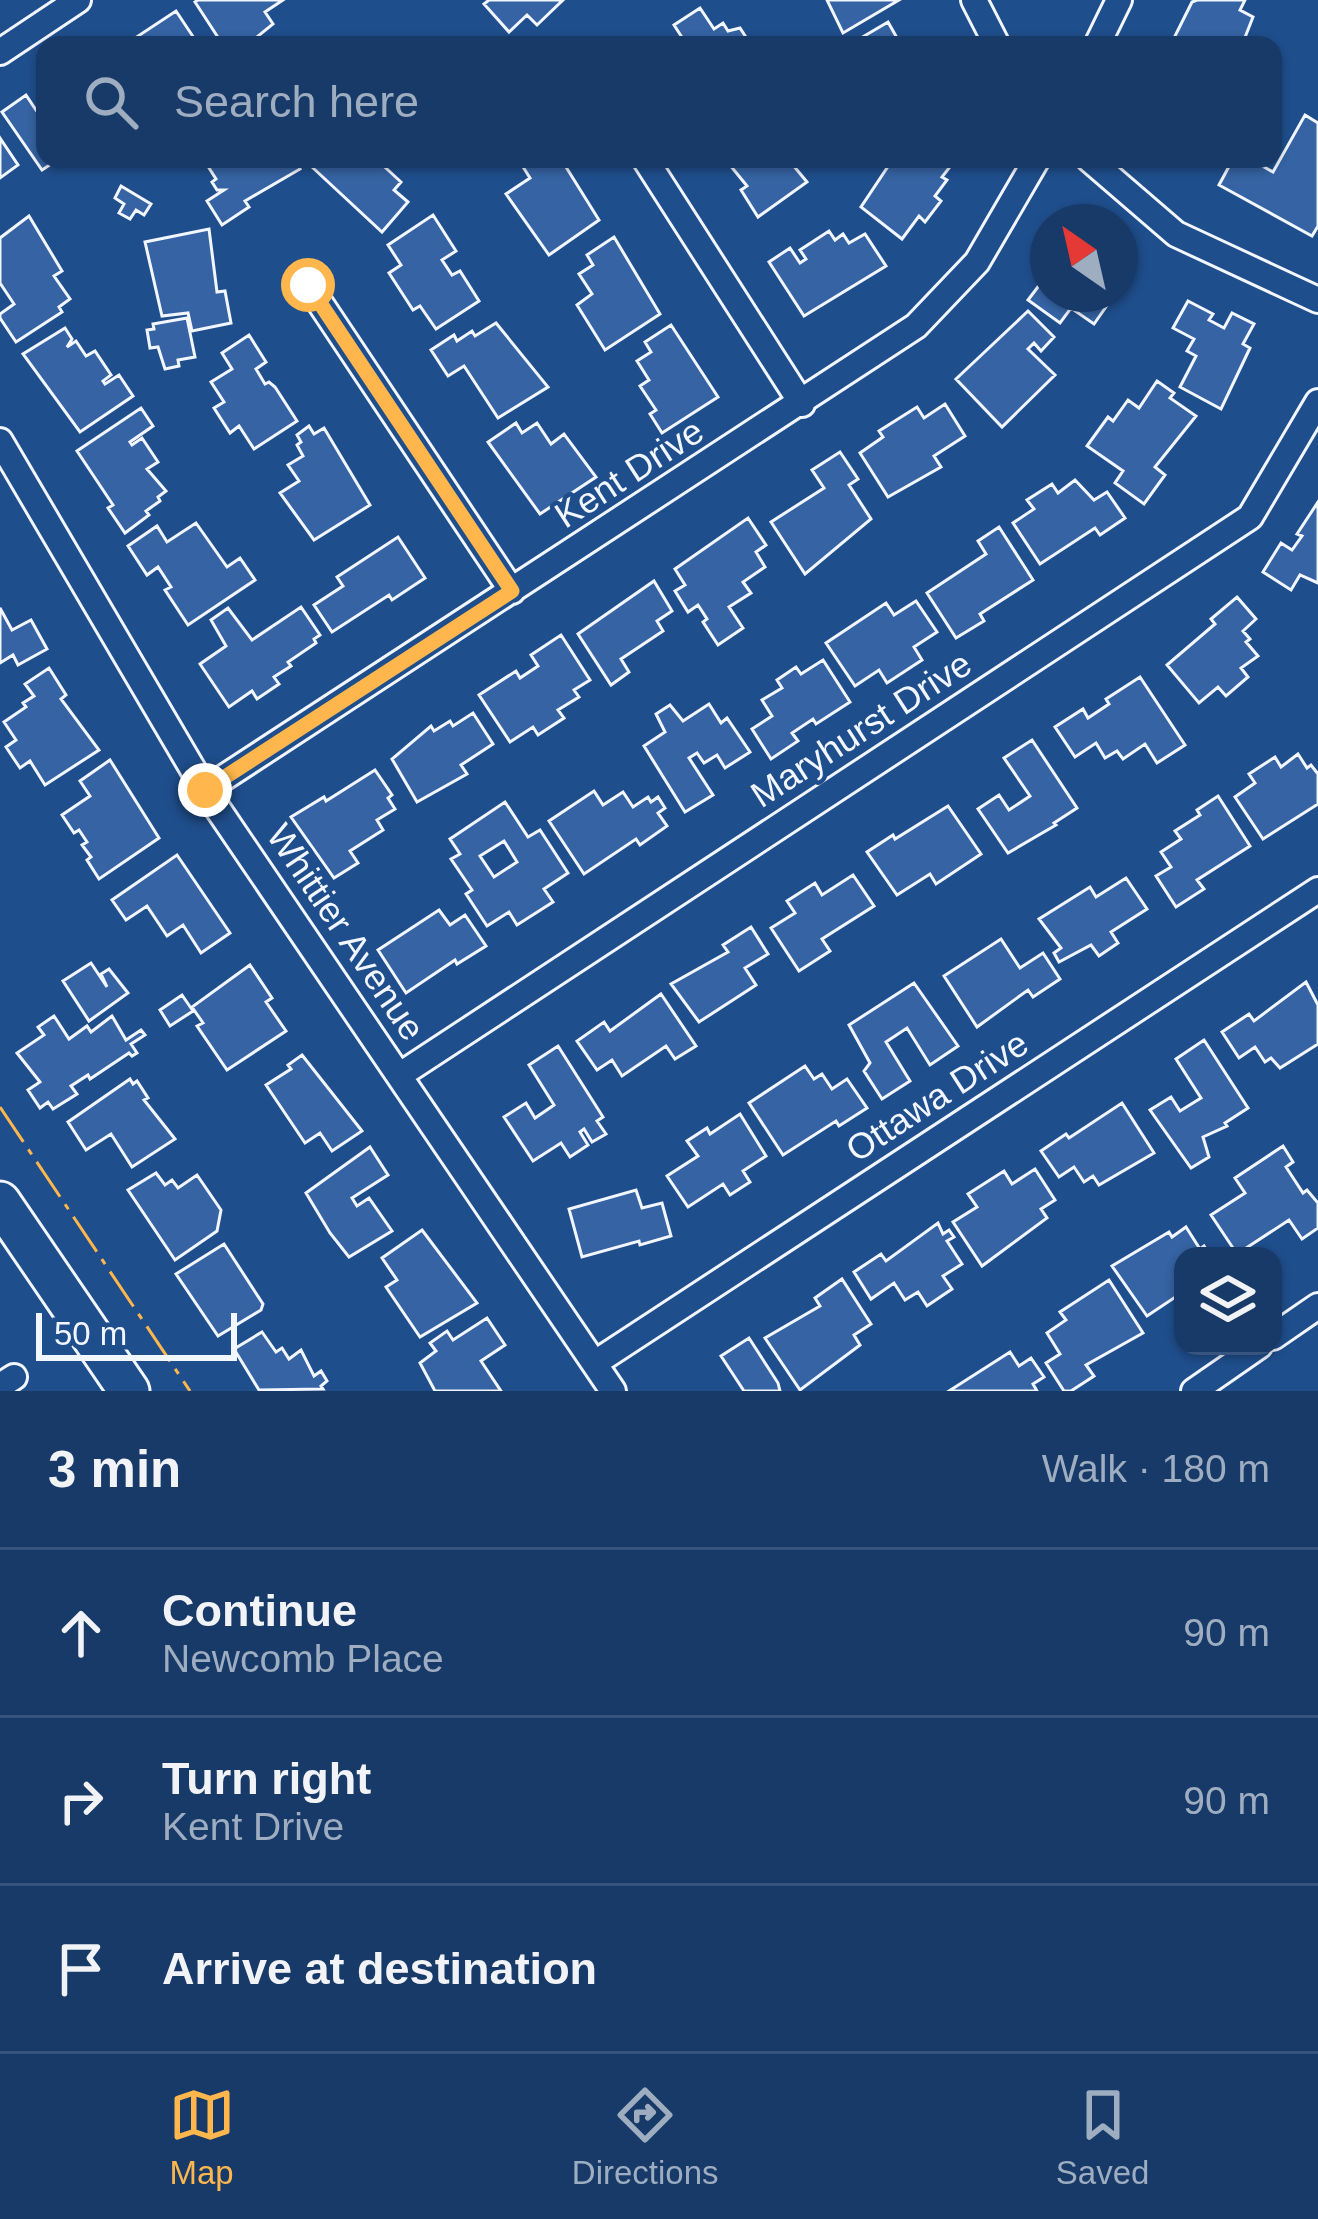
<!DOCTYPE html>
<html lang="en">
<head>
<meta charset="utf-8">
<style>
  body { margin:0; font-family:Helvetica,sans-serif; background:#244571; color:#f1f3f6 }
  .controls { position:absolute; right:36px; bottom:36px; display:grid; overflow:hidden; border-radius:24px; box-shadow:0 3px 9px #0004 }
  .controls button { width:108px; height:108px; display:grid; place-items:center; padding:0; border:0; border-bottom:3px solid #36547d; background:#173a69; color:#f1f3f6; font:60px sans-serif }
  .compass { position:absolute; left:1030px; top:204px; width:108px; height:108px; border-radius:50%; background:#173a69; box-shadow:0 3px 9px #0004; rotate:326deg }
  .scale { position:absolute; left:36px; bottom:30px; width:201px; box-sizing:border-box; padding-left:12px; border:6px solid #f2f6ff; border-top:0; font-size:33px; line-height:42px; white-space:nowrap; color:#f2f6ff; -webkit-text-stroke:9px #1f4e8c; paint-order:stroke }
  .stop { position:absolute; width:36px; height:36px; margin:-27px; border:9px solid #ffb74d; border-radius:50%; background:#fff }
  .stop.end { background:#ffb74d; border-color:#fff; box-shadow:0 3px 12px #0008 }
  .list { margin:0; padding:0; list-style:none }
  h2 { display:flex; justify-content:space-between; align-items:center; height:156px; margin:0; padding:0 48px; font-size:51px }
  h2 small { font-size:39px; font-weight:400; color:#9eadc0 }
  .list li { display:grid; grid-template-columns:78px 1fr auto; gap:36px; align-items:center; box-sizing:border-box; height:168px; padding:0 48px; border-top:3px solid #36547d }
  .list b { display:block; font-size:45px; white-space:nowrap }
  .list p { margin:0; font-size:39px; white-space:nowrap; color:#9eadc0 }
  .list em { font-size:39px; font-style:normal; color:#9eadc0 }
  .icon { flex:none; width:66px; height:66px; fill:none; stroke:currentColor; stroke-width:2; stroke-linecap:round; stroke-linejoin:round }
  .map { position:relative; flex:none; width:1318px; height:1391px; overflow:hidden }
  .search { position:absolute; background:#173a69; box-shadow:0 3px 9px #0004; left:36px; right:36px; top:36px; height:132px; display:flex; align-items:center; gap:30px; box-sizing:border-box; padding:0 42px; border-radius:24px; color:#9eadc0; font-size:45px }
  .sheet { height:660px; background:#173a69 }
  nav { display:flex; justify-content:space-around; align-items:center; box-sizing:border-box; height:168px; border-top:3px solid #36547d; background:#173a69; font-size:33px; color:#9eadc0 }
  nav a { display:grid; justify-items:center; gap:6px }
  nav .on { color:#ffb74d }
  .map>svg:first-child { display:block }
  .building { fill:#3563a3; stroke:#f2f6ff; stroke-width:3; fill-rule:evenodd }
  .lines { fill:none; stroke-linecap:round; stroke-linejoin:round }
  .minor-casing { stroke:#f2f6ff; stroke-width:30 }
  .primary-casing { stroke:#f2f6ff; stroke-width:45 }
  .minor { stroke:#1f4e8c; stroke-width:24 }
  .primary { stroke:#1f4e8c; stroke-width:39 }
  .power { stroke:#ffb74d; stroke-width:3; stroke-dasharray:42 9 6 9; stroke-linecap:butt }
  .route { stroke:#ffb74d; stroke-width:15 }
  .labels { text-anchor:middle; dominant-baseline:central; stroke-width:9; stroke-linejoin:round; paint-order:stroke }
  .street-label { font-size:36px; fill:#f2f6ff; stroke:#1f4e8c }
</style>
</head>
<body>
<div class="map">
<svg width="1318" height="1391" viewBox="0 0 1318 1391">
  <rect width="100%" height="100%" fill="#1f4e8c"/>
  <path class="building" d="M198,0H283L265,12L273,24L247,45H223L195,2Z
    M489,0H563L537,25L527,15L509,32L484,4Z
    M827,0H899L843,33Z
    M1197,0H1245L1240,10L1253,17L1242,45H1194L1175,36L1192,2Z
    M700,8L714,29L723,23L728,31L740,28L751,45H687L674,25Z
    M176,11L194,38L184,45L126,44Z
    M888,22L901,45H849Z
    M26,95L36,110L45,103V159H59L42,170L2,112Z
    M1305,115L1318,123V226L1312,236L1219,185L1233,159H1250L1273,172Z
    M0,138L18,165L0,178Z
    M222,159H294L300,169L245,201L249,207L222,225L207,201L224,190H217L212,182L216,179L209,168Z
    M319,159H376L401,182L394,190L408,202L382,232L312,167Z
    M526,159H561L599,220L549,255L506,194L530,178L520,162Z
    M725,159H788L807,182L758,217L741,190L747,186Z
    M893,159H956L942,177L947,180L935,196L941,201L925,222L919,216L902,239L861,207Z
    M121,186L151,204L144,215L136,210L130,219L119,213L124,204L115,198Z
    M433,215L456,251L442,260L452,275L460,271L479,301L436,329L420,306L413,310L389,273L401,265L388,245Z
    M29,216L62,271L54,276L70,299L59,307L62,312L16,342L0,318V314L14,304L0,283V238Z
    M209,229L217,292L225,291L231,323L192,331L188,313L162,316L145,242Z
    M829,231L835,240L843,234L849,243L865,234L886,266L804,316L769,262L790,248L800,263L806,259L800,250Z
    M614,237L660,314L605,350L577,305L592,294L579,274L593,265L587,255Z
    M1047,275L1048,294H1115L1094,324L1071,308L1060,323L1028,300Z
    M1188,301L1213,314L1209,320L1224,328L1232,313L1254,324L1243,344L1250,348L1221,409L1180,387L1196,356L1187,351L1194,339L1173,328Z
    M1028,311L1054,337L1041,351L1034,343L1028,349L1055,375L1002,427L956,379Z
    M187,318L195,357L178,360L179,366L165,369L158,347L150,348L147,330L154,329L153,324Z
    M496,323L548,387L498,418L464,366L448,376L431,350L454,335L457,341L472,331L475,336Z
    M671,325L718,397L662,433L650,414L656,410L640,386L649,380L637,361L651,352L645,342Z
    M65,328L72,339L67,347L76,341L86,356L95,351L111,375L103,381L105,384L119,375L133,396L80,432L23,354Z
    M249,335L266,362L256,369L265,384L269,382L275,387L297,421L254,449L239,426L230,433L214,408L224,402L211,382L232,369L222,353Z
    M1157,381L1174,393L1170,398L1196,416L1155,467L1165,475L1144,504L1115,483L1123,471L1087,446L1108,417L1113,421L1128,400L1139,408Z
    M945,404L965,436L934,456L941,467L888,497L860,453L883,437L879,431L917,407L924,418Z
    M141,408L153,426L130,442L132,445L142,438L158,462L147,469L166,491L158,497L160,501L146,511L149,515L125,533L108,508L113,505L77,451Z
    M516,423L522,433L537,423L551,444L564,434L596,477L540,514L488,442Z
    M309,426L314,434L324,428L370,505L314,540L280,493L299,481L288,465L303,456L297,445L301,442L297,435Z
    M840,452L858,479L849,485L871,519L805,574L771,522L824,488L812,470Z
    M1075,480L1094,500L1107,492L1125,518L1100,535L1095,528L1040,564L1013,523L1034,509L1027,500L1052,484L1058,493Z
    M1318,502V583L1300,575L1291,590L1263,572L1281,543L1292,550L1302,536L1297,534Z
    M748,518L766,545L756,552L765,567L743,582L751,593L729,607L743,628L718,645L703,622L707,619L698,605L688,612L675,591L685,585L675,569Z
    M196,523L227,567L240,558L255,580L188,625L165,590L171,587L158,567L147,575L128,546L157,526L167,542Z
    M999,527L1033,580L980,614L984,621L956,638L927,593L986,554L978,541Z
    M398,537L425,578L392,600L389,595L332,632L314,605L343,586L337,577Z
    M654,581L672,611L657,621L663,631L621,659L629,672L611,685L578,634Z
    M1237,597L1256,619L1243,631L1250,639L1246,642L1258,656L1241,668L1248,677L1226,696L1218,687L1199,703L1167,665L1215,624L1211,619Z
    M916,601L937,632L914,647L922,660L887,683L879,670L855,686L826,643L886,603L894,615Z
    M301,607L320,635L314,639L316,643L288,662L291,666L274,677L279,684L257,699L252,691L229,707L200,664L226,646L211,620L228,608L252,640Z
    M0,608L12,630L31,620L47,649L18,665L13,655L0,663Z
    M561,635L590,680L574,690L579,697L558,710L564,718L538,735L533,727L510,742L479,695L516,671L520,678L538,666L531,655Z
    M823,660L850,702L816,724L813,719L792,733L798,741L771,759L752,729L772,716L762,700L782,688L777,680L796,667L801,674Z
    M49,668L66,695L61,699L99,750L45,785L30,761L20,768L6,747L16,740L4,722L26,707L23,703L34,696L25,684Z
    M1140,677L1185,745L1157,763L1145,744L1123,759L1117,751L1105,758L1096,743L1075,757L1055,727L1083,709L1088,718L1109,704L1106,699Z
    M709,704L721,723L727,718L750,752L725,768L717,755L704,763L697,753L689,758L713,795L685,812L644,746L665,732L656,714L670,705L683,721Z
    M473,713L493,744L461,765L467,774L417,802L392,759L431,726L434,731L450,721L453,726Z
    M1032,740L1077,808L1054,823L1056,825L1008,853L978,809L999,795L1009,810L1030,796L1004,758Z
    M1298,754L1307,768L1311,765L1318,774V804L1263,839L1235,797L1255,783L1249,774L1275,757L1281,767Z
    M110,760L159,838L99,879L87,860L91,857L82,845L87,842L79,830L74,833L62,815L90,796L80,781Z
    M375,770L392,795L388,798L395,809L377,820L383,830L350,851L358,863L334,878L291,817L324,797L326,801Z
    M594,791L603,805L623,792L633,807L648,797L651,802L658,797L665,808L658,813L667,826L640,845L636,839L584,874L549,821Z
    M1218,796L1250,846L1197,880L1204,889L1176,907L1156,876L1171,867L1161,852L1181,839L1175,831L1200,815L1197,810Z
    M505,802L528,837L540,830L568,873L544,889L553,902L517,925L509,912L487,926L466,894L472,890L451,859L460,854L450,839ZM504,841L517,862L494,877L480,856Z
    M948,806L981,854L936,884L930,874L897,895L867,852L893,835L895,839Z
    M177,855L230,933L201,953L183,925L167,936L147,906L126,920L112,900Z
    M853,875L874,906L822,939L830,951L799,971L771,928L795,913L787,901L815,883L822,895Z
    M1126,878L1147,909L1111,932L1118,943L1099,956L1091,945L1059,962L1054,953L1061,948L1039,919L1090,887L1096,897Z
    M439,910L450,925L465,915L486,946L457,964L455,960L406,993L378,950Z
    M751,927L768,954L745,968L756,985L699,1022L671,984L728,952L723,945Z
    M1001,939L1020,968L1043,953L1060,979L1033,997L1028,990L977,1027L944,976Z
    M91,963L107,987L101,974L109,969L128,993L89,1021L63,981Z
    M250,965L272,998L266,1002L286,1031L227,1070L197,1026L203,1023L192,1007Z
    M1306,982L1318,1005V1044L1280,1068L1271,1058L1265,1062L1255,1047L1239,1058L1222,1032L1249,1014L1254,1021Z
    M914,983L958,1046L930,1065L907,1028L886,1042L910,1081L882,1099L864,1071L870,1063L849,1025Z
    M661,994L696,1046L675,1059L666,1046L622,1076L612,1060L597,1070L577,1041L604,1022L610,1031Z
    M182,995L193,1011L170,1026L160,1010Z
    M54,1016L69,1039L87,1026L91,1032L112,1016L126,1040L141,1030L145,1035L131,1044L137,1053L132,1056L129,1053L90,1079L88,1075L71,1086L77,1094L53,1109L48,1102L40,1108L28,1090L40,1082L17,1053L44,1035L38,1027Z
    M1204,1040L1248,1108L1225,1123L1227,1126L1203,1137L1209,1157L1191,1168L1150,1110L1171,1097L1180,1111L1201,1098L1176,1059Z
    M558,1046L603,1117L597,1121L606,1134L592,1142L584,1129L580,1132L588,1145L570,1157L561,1143L533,1161L504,1117L526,1103L535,1118L554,1105L529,1065Z
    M302,1055L362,1131L332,1151L320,1133L305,1143L266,1085L291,1069L288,1065Z
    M805,1066L814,1079L822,1074L832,1089L847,1079L867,1108L839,1126L836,1121L783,1155L749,1103Z
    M130,1079L133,1084L137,1081L148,1098L144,1100L175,1139L132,1167L111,1134L86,1150L68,1122Z
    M1122,1103L1154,1153L1099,1185L1093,1176L1084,1182L1074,1167L1059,1177L1041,1151L1066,1134L1069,1138Z
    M740,1114L766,1156L743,1171L750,1182L730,1195L723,1184L688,1207L667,1176L698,1156L687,1141L707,1128L710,1134Z
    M1283,1146L1293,1162L1286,1167L1303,1193L1307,1190L1318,1203V1228L1302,1239L1289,1220L1237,1254L1211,1215L1245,1193L1235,1178Z
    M370,1147L388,1175L352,1198L357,1206L369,1198L392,1231L349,1257L330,1233L306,1193Z
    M1035,1169L1055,1200L1041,1209L1047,1218L982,1266L953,1222L977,1207L968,1194L1004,1171L1012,1184Z
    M156,1173L165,1185L172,1180L178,1188L197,1175L221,1210L217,1231L175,1260L128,1190Z
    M636,1190L642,1208L662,1203L671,1236L640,1245L639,1241L582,1257L569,1209Z
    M938,1223L943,1234L949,1230L954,1237L947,1241L962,1264L943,1276L952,1289L927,1306L918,1292L905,1300L894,1283L871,1299L854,1272L881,1254L886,1261Z
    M1186,1227L1200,1249L1204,1246L1209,1254L1213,1252L1216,1256H1183V1292L1147,1316L1112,1266L1169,1232L1172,1237Z
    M422,1230L477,1303L420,1337L386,1287L397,1280L382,1258Z
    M224,1244L263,1304L261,1310L218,1336L176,1274Z
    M842,1279L871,1324L854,1335L860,1345L800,1390L765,1338L820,1306L815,1298Z
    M1109,1280L1143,1333L1086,1365L1094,1376L1071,1391H1064L1046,1363L1060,1354L1047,1333L1066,1320L1060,1312Z
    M487,1318L505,1345L481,1361L501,1391H435L420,1363L436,1351L430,1343L447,1331L453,1340Z
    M262,1332L276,1352L282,1348L289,1359L301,1350L314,1376L321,1371L327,1381L321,1386L323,1389L259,1390L234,1349Z
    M749,1338L778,1383L780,1391H744L721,1356Z
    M1010,1352L1019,1366L1031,1358L1044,1377L1033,1384L1037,1391H949Z"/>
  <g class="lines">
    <g class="minor-casing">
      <path id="minor" d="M974,0L997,45
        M1097,45L1119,0
        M0,52L78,0
        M645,159L802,404
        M1089,159L1176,234L1318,300
        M308,285L512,591
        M0,441L205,790L613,1391
        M205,790L916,326L977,262L1037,159
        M400,1075L1250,517L1318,402
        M1273,1337L1318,1306
        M595,1363L1318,890
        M0,1386L14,1377
        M1194,1391L1259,1346"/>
    </g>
    <g class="primary-casing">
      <path id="primary" d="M0,1202L129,1391"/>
    </g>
    <use href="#minor" class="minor"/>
    <use href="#primary" class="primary"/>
    <path class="power" d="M0,1107L190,1391"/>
  </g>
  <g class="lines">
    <path class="route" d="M205,790L512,591L308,285"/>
  </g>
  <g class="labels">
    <g class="street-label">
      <text transform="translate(629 473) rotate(-33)">Kent Drive</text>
      <text transform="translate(861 729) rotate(-33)">Maryhurst Drive</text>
      <text transform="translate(346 932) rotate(56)">Whittier Avenue</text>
      <text transform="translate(937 1096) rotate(-33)">Ottawa Drive</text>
    </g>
  </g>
</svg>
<div class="controls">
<button><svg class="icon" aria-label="layers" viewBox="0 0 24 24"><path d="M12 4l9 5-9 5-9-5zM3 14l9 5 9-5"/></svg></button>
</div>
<svg class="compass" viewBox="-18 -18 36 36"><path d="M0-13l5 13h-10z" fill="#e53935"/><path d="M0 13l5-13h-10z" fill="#9eadc0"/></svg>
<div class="scale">50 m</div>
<div class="stop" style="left:308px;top:285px"></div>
<div class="stop end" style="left:205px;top:790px"></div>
<div class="search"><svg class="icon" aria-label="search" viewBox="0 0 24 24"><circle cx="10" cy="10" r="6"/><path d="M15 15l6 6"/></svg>Search here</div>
</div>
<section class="sheet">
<h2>3 min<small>Walk · 180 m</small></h2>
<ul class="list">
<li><svg class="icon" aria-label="ahead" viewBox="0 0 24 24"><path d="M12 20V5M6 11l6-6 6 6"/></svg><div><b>Continue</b><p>Newcomb Place</p></div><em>90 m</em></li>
<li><svg class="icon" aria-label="right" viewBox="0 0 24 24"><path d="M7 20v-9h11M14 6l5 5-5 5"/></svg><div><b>Turn right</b><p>Kent Drive</p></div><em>90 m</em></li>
<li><svg class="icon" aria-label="arrive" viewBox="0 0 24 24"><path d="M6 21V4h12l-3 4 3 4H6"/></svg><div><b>Arrive at destination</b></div></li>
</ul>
</section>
<nav>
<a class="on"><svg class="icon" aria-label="map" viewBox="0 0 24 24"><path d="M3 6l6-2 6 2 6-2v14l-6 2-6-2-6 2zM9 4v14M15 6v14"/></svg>Map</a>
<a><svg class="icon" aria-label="directions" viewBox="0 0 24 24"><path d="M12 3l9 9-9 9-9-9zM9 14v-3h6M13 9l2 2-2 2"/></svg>Directions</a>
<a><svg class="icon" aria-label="saved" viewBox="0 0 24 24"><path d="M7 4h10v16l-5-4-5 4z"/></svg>Saved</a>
</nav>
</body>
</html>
